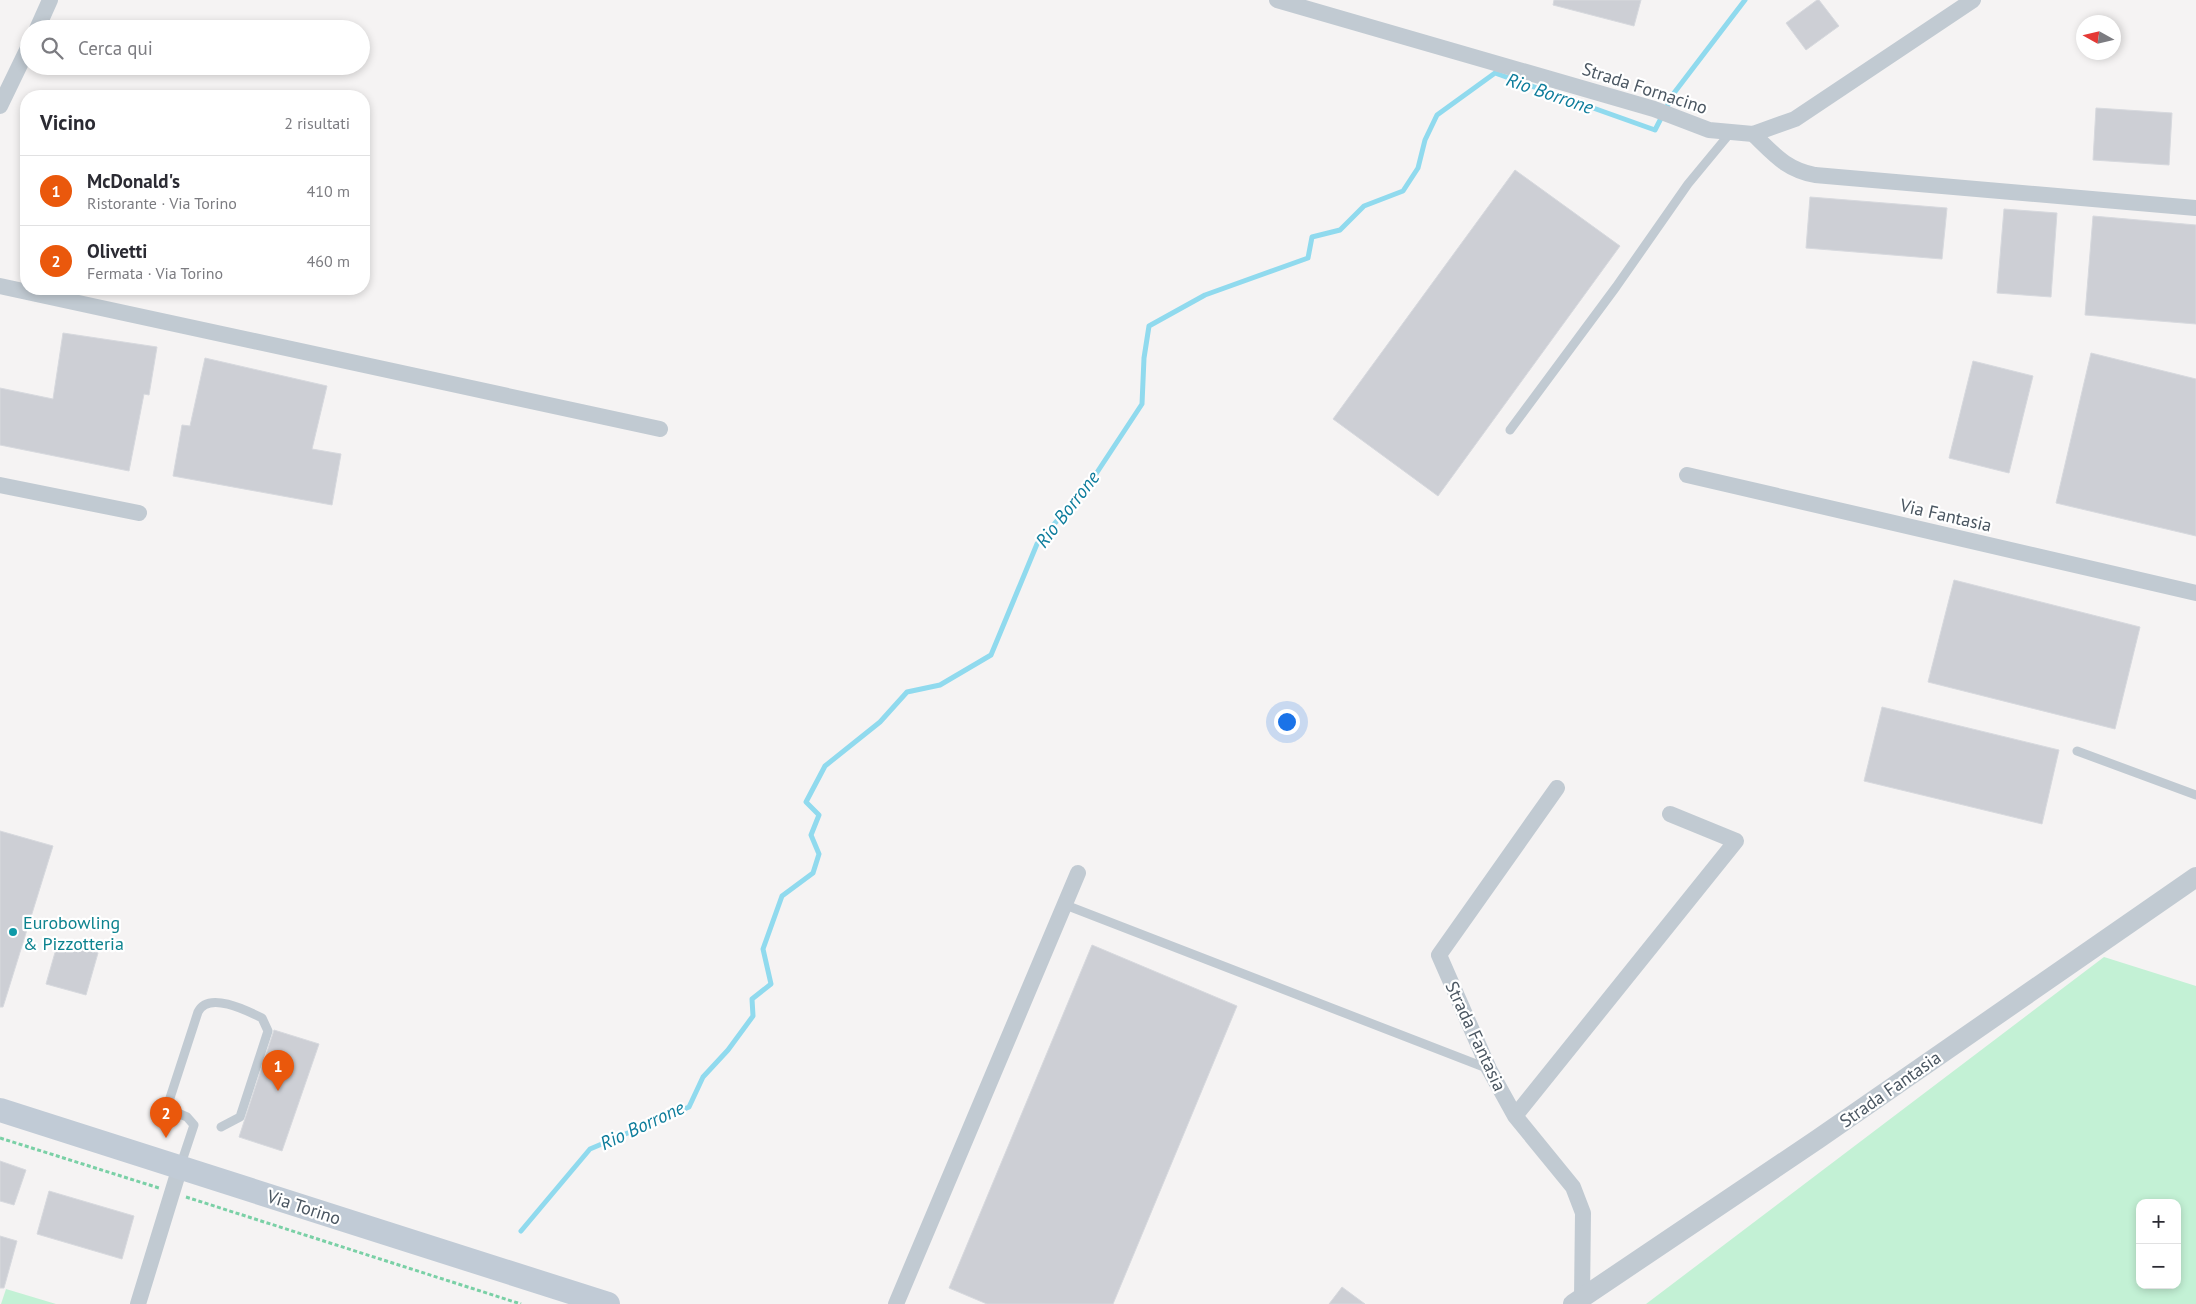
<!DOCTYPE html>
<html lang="it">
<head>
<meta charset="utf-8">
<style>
  body { margin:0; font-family:"PT Sans",sans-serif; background:#f2f2f3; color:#2b2b33 }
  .controls { position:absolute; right:15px; bottom:15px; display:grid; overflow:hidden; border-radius:10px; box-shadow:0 2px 8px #0003 }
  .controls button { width:45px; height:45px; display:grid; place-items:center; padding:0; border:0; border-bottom:1px solid #e1e1e2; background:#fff; color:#2b2b33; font:25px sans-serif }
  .compass { position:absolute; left:2076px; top:15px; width:45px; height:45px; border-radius:50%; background:#fff; box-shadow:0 2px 8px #0003; rotate:278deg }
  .you { position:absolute; left:1286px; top:721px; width:18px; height:18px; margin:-12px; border:4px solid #fff; border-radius:50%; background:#1a73e8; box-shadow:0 0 0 8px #1a73e833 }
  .badge { display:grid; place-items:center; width:32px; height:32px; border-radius:50%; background:#ea580c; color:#fff; font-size:16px; font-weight:700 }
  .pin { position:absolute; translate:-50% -41px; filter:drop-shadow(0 1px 2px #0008) }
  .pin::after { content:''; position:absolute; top:26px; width:18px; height:15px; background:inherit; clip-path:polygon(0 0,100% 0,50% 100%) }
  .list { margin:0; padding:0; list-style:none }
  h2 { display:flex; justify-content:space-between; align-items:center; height:65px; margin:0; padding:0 20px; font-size:21px }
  h2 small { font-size:16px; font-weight:400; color:#7c7c81 }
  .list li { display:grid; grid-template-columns:32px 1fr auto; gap:15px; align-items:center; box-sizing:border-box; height:70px; padding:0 20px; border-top:1px solid #e1e1e2 }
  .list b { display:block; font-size:19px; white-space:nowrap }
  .list p { margin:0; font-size:16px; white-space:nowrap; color:#7c7c81 }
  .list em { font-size:16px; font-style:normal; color:#7c7c81 }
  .icon { flex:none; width:28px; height:28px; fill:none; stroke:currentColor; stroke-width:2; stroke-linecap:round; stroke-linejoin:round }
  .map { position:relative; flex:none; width:2196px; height:1304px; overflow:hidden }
  .search { position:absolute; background:#fff; box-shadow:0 2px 8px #0003; left:20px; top:20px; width:350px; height:55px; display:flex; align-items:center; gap:12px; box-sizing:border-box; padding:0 18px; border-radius:28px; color:#7c7c81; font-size:19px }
  .panel { position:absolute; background:#fff; box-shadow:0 2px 8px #0003; left:20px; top:90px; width:350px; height:205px; border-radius:20px }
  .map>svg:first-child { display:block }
  .green { fill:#c3f1d5; fill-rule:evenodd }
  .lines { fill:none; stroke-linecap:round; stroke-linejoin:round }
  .stream { stroke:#90daee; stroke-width:5 }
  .building { fill:#cdcfd5; stroke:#d7d9de }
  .path { stroke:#7ad0a6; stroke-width:3; stroke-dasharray:4 2.5; stroke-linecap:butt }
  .service { stroke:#c1cad2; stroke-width:9 }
  .minor { stroke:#c1cad2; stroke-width:16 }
  .tertiary { stroke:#c1cad2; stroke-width:20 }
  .secondary { stroke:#c1cbd6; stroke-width:24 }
  .culture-dot { fill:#0f9aa8; stroke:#fff; stroke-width:2 }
  .labels { text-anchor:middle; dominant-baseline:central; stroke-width:4.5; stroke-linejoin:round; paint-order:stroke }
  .street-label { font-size:18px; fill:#4a5661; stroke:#fff }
  .culture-label { font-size:18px; fill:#0d838f; stroke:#fff; text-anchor:start }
  .water-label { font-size:19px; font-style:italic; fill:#0c7c9b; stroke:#fff }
</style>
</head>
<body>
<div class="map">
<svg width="2196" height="1304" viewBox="0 0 2196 1304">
  <rect width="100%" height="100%" fill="#f5f3f3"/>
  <path class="green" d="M2104,957L2196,986V1304H1646ZM2140,1203H2177V1285H2140Z
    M6,1289L56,1304H1Z"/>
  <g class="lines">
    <path class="stream" d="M521,1231L590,1149L689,1107L703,1077L728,1050L753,1016L752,999L771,984L763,949L782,896L813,873L819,854L811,835L819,815L806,802L825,766L880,722L907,692L940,685L991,655L1037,544L1092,480L1142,404L1144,358L1149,326L1205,295L1308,258L1312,237L1340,230L1364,206L1403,191L1418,168L1425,140L1437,115L1495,73L1655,130L1674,93L1745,0"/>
  </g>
  <path class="building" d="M1554,0H1641L1634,26L1553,5Z
    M1817,0H1819L1839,26L1806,50L1786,23Z
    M2096,108L2172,113L2169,165L2093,160Z
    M1515,170L1620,246L1438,496L1333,419Z
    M1810,197L1947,208L1942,259L1806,248Z
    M2004,209L2057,213L2051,297L1997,293Z
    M2093,216L2196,225V324L2085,315Z
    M63,333L157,347L149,395L144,394L129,471L0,445V388L53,399Z
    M2091,353L2196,379V536L2056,503Z
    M205,358L327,386L312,449L341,454L332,505L173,476L182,425L190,426Z
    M1973,361L2033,376L2009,473L1949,458Z
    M1954,580L2140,627L2115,729L1928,682Z
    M1882,707L2059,750L2042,824L1864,781Z
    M0,831L53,846L3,1007H0Z
    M58,942L98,953L86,995L46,984Z
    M1092,945L1237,1006L1113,1304H987L949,1288Z
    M274,1030L319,1044L282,1151L239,1137Z
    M0,1161L26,1170L14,1205L0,1201Z
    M49,1191L134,1216L122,1259L37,1234Z
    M0,1236L17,1241L4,1288H0Z
    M1342,1287L1365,1304H1329Z"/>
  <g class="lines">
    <path class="path" d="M0,1138L159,1188
      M186,1197L521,1304"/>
    <path class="service" d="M1510,430L1616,287L1688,184L1731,132
      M2077,751L2196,795
      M1063,904L1489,1069
      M180,1167L194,1125L187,1117L173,1111L169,1101L198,1012C208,991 246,1010 262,1018L268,1031L240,1117L221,1127"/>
    <path class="minor" d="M1277,0L1654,109L1709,130L1753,134L1795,119L1973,0
      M37,29L50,0
      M0,106L29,46
      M1753,134C1774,154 1785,169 1815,175L2196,208
      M0,286L660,429
      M1687,475L2196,593
      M0,485L139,513
      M1557,788L1439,955L1489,1069L1515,1116L1573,1187L1583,1213L1582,1298
      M1515,1116L1736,841L1670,814
      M138,1304L180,1167
      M896,1304L1078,873"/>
    <path class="tertiary" d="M1573,1304L1818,1139L2196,877"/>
    <path class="secondary" d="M0,1110L608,1304"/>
  </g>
  <circle class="culture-dot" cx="13" cy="932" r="5"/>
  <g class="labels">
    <g class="street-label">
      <text transform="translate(1645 88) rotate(18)">Strada Fornacino</text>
      <text transform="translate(1946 515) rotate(13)">Via Fantasia</text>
      <text transform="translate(1476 1036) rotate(65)">Strada Fantasia</text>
      <text transform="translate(1890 1089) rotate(-35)">Strada Fantasia</text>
      <text transform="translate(304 1207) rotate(18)">Via Torino</text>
    </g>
    <g class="culture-label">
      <text x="23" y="922">Eurobowling<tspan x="23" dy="21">&amp; Pizzotteria</tspan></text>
    </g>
    <g class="water-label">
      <text transform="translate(1550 93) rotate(19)">Rio Borrone</text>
      <text transform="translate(1067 509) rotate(-52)">Rio Borrone</text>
      <text transform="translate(642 1125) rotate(-25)">Rio Borrone</text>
    </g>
  </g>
</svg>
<div class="controls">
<button>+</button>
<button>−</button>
</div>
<svg class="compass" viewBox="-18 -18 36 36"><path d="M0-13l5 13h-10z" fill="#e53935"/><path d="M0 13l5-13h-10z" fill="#7c7c81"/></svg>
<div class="you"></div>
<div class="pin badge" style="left:278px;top:1091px">1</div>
<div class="pin badge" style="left:166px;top:1138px">2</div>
<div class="search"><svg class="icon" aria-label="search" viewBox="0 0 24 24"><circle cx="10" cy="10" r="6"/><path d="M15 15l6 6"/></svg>Cerca qui</div>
<section class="panel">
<h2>Vicino<small>2 risultati</small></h2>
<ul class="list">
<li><span class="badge">1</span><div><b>McDonald's</b><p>Ristorante · Via Torino</p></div><em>410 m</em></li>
<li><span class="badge">2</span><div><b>Olivetti</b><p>Fermata · Via Torino</p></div><em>460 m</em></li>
</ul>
</section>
</div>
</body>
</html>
